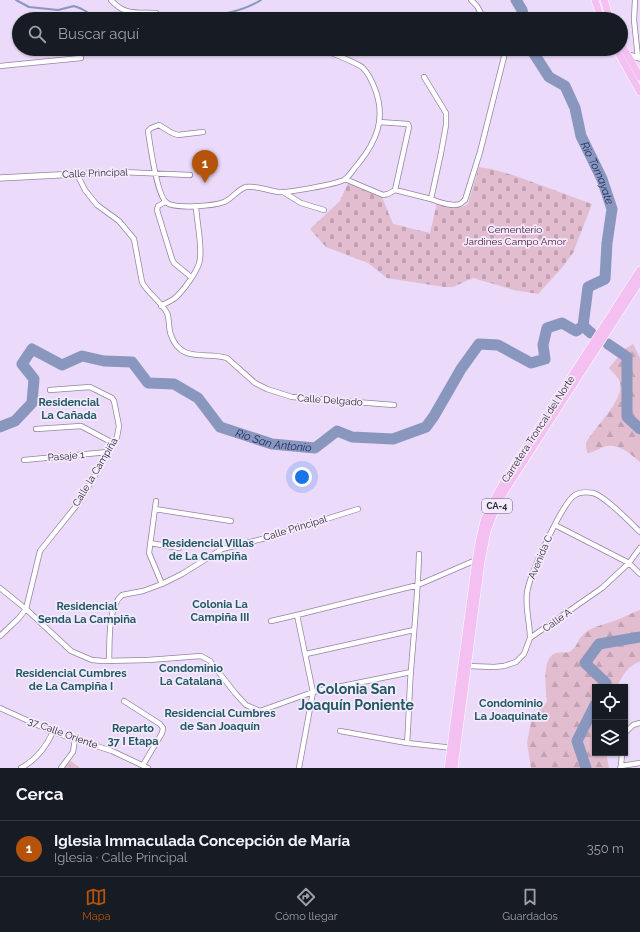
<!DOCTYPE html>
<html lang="es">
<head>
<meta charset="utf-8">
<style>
  body { margin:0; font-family:Raleway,sans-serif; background:#242831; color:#f1f3f6 }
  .controls { position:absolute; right:12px; bottom:12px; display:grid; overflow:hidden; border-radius:0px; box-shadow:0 1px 3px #0004 }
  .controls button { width:36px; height:36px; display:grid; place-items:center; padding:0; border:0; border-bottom:1px solid #363941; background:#171b24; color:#f1f3f6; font:20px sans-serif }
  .you { position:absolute; left:302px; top:477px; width:14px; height:14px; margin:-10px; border:3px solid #fff; border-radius:50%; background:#1a73e8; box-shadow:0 0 0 6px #1a73e833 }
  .badge { display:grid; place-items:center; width:26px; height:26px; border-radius:50%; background:#b45309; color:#fff; font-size:13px; font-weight:700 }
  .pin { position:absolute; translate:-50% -33px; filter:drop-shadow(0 1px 2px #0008) }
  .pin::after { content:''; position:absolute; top:21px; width:14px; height:12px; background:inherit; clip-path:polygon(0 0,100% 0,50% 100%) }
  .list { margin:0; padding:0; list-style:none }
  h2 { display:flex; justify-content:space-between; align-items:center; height:52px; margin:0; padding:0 16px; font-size:17px }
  h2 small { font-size:13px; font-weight:400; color:#9ea1a6 }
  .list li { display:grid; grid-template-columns:26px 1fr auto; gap:12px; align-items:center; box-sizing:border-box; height:56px; padding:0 16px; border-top:1px solid #363941 }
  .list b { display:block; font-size:15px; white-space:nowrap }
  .list p { margin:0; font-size:13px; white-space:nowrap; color:#9ea1a6 }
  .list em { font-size:13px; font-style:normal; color:#9ea1a6 }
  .icon { flex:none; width:22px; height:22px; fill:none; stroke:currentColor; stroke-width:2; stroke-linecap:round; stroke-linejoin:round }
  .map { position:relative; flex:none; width:640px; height:768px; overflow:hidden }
  .search { position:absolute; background:#171b24; box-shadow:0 1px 3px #0004; left:12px; right:12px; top:12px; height:44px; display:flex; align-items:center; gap:10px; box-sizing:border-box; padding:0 14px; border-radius:22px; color:#9ea1a6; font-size:15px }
  .sheet { height:108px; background:#171b24 }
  nav { display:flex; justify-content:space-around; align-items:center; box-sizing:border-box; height:56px; border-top:1px solid #363941; background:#171b24; font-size:11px; color:#9ea1a6 }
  nav a { display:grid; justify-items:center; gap:2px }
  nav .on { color:#b45309 }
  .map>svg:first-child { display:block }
  .green { fill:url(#green-dots) }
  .forest { fill:url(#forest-firs) }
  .cemetery { fill:url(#cemetery-stones) }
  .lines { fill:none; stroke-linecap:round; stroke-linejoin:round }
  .stream { stroke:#8996be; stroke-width:2 }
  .river { stroke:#8996be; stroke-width:11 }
  .minor-casing { stroke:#9484a1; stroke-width:6 }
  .tertiary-casing { stroke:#9484a1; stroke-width:7 }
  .primary-casing { stroke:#fff; stroke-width:8 }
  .minor { stroke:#fff; stroke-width:4.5 }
  .tertiary { stroke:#fff; stroke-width:5.5 }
  .primary { stroke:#f3c0f1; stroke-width:7 }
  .labels { text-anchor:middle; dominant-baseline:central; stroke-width:3.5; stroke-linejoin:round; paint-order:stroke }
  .shield { fill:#f4eafd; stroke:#69616f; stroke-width:1 }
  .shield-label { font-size:9px; font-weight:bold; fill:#2d2632 }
  .street-label { font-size:10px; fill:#2d2632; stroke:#f4eafd }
  .park-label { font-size:10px; fill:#4c1536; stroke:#f4eafd }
  .water-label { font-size:11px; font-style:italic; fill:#202b5f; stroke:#f4eafd }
  .neighbourhood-label { font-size:11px; font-weight:bold; fill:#225964; stroke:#f4eafd }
  .district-label { font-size:14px; font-weight:bold; fill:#225964; stroke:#f4eafd }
</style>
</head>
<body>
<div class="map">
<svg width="640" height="768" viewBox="0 0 640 768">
  <defs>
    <pattern id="green-dots" width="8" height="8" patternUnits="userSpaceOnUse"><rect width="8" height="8" fill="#e2bdcf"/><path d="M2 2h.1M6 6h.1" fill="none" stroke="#c2a2b2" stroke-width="1.8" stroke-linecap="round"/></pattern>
    <pattern id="forest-firs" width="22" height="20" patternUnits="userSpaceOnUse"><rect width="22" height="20" fill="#e2bdcf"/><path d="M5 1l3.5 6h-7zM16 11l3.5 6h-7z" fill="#c2a2b2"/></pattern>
    <pattern id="cemetery-stones" width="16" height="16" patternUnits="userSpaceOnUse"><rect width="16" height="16" fill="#e2bdcf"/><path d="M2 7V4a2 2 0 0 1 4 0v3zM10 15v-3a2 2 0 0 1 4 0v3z" fill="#c2a2b2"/></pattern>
  </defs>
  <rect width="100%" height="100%" fill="#ebdaf9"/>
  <path class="green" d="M68,759L80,768H61Z"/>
  <path class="forest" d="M633,344L640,358V462C629,453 618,442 603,447C598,449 594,452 588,453L586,448V443C593,428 628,398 619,380C617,376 612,372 609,368L625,349Z
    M640,610V662C628,665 622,676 617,687H595V753H606L609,768H531L527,743L532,717L547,702C546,690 541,657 556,653C562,651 568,655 573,649C577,646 578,640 581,637C590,626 603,625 614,621C623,618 631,613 640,610Z"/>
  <path class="cemetery" d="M479,167L491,169L513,175L592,204L573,253L561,269L538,294L514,290L473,278L453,287H444L387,278L368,263L326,247L310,229L340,201L348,183L382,197L393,224L430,233L437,203C447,205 459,211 468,204Z"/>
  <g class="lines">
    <path class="stream" d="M16,0L29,7L58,10L74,6L82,9L98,19
      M192,19C215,15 241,13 261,0"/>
    <g class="river">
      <path d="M516,0L522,10L524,19"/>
      <path id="s1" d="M531,49L549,77L565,86L575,108L581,136L602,179L612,209L607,243L605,279L588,287L583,326"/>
      <path d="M583,326L591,333"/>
      <path d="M608,344L627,357V417L640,429"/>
      <path id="s2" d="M0,427L15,421L32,403L34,379L22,364L32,349L62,365L82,356L104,361L132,362L148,383L174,384L198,398L220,427L272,444L315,448L337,431L352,437L393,439L426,427L434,416L461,369L479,344L498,345L531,363L545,359L543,345L547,328L562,323L576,331L583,326"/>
      <path d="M604,687L606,683L585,663L599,644L640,637"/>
      <path d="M586,768L577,741L595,705"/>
    </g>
    <g class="minor-casing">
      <path id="minor" d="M111,0C125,16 137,12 156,13
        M471,0L477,6L484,19
        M635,0L634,20L638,58
        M0,66L81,58
        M424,77L446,113V125L441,153L431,199
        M379,122L408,124L409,127L395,190
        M203,132L178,135L172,133L159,125L151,128L148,131C150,144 157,197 167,203C176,209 214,206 224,202C232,199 238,189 246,187C256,185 269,191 279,192C289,193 335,184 344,180C349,177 354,168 358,164C377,141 386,118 375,89C372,81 368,73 363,68C358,63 329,52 322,49
        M190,175L122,172L77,174L85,190L97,205L119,221L134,239L142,282C148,294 161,301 167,313C170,320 168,328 171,335C181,364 206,351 227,358L255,383L267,389L292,397L394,405
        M345,179L383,195L388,194L395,190L431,199C438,202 453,207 460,204C462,203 463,201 465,200L480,152L504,57L502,49
        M283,192L301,203L324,210
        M165,202L158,206L157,210L172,259L174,263L191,277
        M161,306C166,303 171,301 175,298C183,291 199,270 200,259C202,244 197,223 196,207
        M36,429L81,426L113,443
        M24,460L108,452
        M156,501L149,553L162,584
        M155,509L231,521
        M555,525L629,563L640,574
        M150,543L179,548
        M0,588L26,609L71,651L92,660L103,661L148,660L201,656L210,661L235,693L246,705L260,711L313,692L411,672
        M297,615L313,692L299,768
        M271,621L297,615L418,585L476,560
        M0,636L18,619L26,609L40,551L80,501L117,437L119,426L114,401L112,398L90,387L50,390
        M530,638C530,623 525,608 527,593C529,576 562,503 575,495C580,492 587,492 593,493C605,496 630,522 640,532
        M306,654L414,630
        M109,661C110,644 107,607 122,595L143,591L162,584L182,574L222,549L266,538L358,509
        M467,666L494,667L504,666L516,662L524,654L530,638L602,588L629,563L640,548
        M124,701L160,724L163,728L162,733L143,765
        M0,708L53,732L112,751L148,768
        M340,731L407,743L453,748
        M625,733L633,725L640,723
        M407,743C409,719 409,694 411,670C414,631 418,593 419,554
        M621,766L622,753
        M21,768C36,760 46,747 53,732
        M61,768L73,752L75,739
        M620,768L621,766L640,763"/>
    </g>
    <g class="tertiary-casing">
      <path id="tertiary" d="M628,55L640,58
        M0,178L77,174"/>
    </g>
    <g class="primary-casing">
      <path id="primary" d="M595,0L601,19
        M604,0L610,19
        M621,43L640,77
        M616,49L640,92
        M448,768L476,560L480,538L484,521L491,505L506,478L640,270
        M454,768L481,562L487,531L499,500L640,281"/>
    </g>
    <use href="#minor" class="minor"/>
    <use href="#tertiary" class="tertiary"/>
    <use href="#primary" class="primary"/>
  </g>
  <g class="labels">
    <rect class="shield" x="482" y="499" width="30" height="14" rx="3"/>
    <g class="shield-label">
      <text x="497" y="506">CA-4</text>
    </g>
    <g class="street-label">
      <text transform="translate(95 173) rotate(-2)">Calle Principal</text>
      <text transform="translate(330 400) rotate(4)">Calle Delgado</text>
      <text transform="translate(538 429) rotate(-57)">Carretera Troncal del Norte</text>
      <text transform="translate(66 456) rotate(-5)">Pasaje 1</text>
      <text transform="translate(95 472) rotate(-59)">Calle la Campiña</text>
      <text transform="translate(295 528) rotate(-17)">Calle Principal</text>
      <text transform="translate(540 557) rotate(-67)">Avenida C</text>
      <text transform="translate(557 620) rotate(-35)">Calle A</text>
      <text transform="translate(63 733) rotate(20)">37 Calle Oriente</text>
    </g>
    <g class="park-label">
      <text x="515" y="229">Cementerio<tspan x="515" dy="12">Jardines Campo Amor</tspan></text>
    </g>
    <g class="water-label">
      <text stroke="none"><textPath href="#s1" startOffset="145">Río Tomayate</textPath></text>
      <text stroke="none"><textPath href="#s2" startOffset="381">Río San Antonio</textPath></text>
    </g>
    <g class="neighbourhood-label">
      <text x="69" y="402">Residencial<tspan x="69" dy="13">La Cañada</tspan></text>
      <text x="208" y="543">Residencial Villas<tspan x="208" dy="13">de La Campiña</tspan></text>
      <text x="220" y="604">Colonia La<tspan x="220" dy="13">Campiña III</tspan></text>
      <text x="87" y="606">Residencial<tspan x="87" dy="13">Senda La Campiña</tspan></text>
      <text x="191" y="668">Condominio<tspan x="191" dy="13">La Catalana</tspan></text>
      <text x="71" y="673">Residencial Cumbres<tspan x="71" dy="13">de La Campiña I</tspan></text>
      <text x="511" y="703">Condominio<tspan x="511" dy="13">La Joaquinate</tspan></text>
      <text x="220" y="713">Residencial Cumbres<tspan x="220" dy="13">de San Joaquín</tspan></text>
      <text x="133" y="728">Reparto<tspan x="133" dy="13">37 I Etapa</tspan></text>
    </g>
    <g class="district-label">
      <text x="356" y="689">Colonia San<tspan x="356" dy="16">Joaquín Poniente</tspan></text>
    </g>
  </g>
</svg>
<div class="controls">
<button><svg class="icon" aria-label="locate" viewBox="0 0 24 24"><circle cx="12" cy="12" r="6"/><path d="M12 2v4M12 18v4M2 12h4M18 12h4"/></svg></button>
<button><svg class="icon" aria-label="layers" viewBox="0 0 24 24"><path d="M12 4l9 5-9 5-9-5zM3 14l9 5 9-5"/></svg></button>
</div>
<div class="you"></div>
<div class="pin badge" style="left:205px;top:183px">1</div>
<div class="search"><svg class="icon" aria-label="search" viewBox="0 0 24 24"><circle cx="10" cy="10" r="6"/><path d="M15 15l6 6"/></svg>Buscar aquí</div>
</div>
<section class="sheet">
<h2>Cerca<small></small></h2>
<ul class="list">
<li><span class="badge">1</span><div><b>Iglesia Immaculada Concepción de María</b><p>Iglesia · Calle Principal</p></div><em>350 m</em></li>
</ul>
</section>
<nav>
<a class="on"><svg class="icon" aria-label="map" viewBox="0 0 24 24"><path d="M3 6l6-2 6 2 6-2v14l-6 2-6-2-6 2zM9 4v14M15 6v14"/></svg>Mapa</a>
<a><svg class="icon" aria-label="directions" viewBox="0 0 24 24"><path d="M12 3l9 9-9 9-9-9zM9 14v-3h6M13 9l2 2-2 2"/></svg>Cómo llegar</a>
<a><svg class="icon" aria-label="saved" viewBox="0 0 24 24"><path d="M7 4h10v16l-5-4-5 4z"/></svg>Guardados</a>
</nav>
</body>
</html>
